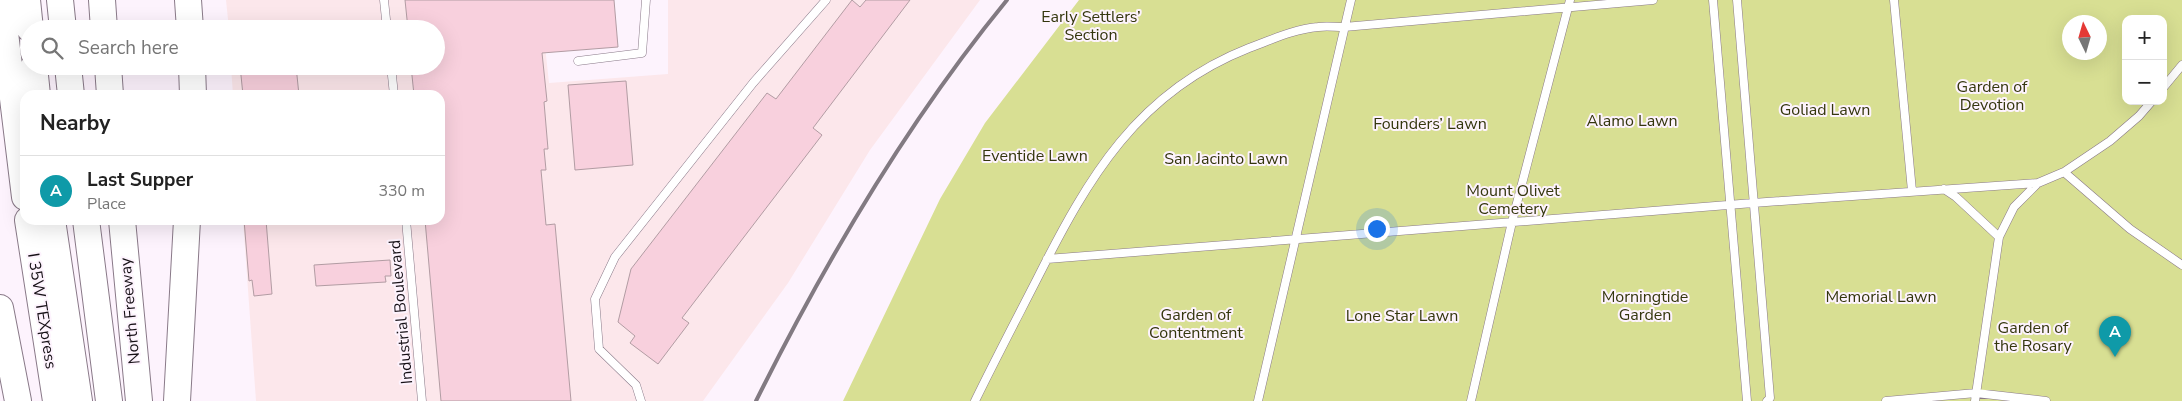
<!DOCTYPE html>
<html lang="en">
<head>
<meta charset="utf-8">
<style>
  body { margin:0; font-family:"Nunito Sans",sans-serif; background:#f6f6f6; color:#222 }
  .controls { position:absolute; right:15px; top:15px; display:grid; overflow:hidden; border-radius:10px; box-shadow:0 5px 20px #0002 }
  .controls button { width:45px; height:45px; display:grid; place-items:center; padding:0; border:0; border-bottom:1px solid #e0e0e0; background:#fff; color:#222; font:25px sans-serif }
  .compass { position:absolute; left:2062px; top:15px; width:45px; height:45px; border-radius:50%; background:#fff; box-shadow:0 5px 20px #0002; rotate:355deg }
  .you { position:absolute; left:1376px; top:228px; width:18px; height:18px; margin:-12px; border:4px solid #fff; border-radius:50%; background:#1a73e8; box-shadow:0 0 0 8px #1a73e833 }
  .badge { display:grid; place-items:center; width:32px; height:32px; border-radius:50%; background:#b45309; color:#fff; font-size:16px; font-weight:700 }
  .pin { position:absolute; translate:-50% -41px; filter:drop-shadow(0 1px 2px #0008) }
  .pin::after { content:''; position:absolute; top:26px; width:18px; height:15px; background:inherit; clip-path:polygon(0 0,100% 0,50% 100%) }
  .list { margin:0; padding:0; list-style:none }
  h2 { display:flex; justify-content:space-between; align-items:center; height:65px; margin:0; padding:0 20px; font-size:21px }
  h2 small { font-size:16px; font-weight:400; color:#767676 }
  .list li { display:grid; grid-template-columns:32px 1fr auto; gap:15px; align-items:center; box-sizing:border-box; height:70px; padding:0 20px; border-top:1px solid #e0e0e0 }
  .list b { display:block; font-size:19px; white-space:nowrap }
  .list p { margin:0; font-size:16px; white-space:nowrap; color:#767676 }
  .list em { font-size:16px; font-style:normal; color:#767676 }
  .icon { flex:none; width:28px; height:28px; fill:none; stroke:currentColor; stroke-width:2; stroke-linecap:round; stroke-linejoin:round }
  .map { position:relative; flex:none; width:2182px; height:401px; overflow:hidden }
  .search { position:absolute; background:#fff; box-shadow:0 5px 20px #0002; left:20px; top:20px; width:425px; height:55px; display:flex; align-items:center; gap:12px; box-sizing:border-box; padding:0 18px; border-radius:28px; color:#767676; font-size:19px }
  .panel { position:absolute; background:#fff; box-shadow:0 5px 20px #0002; left:20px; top:90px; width:425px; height:135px; border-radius:15px }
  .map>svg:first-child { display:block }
  .industrial { fill:#fce7eb }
  .green { fill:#d8df93; fill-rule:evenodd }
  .building { fill:#f8d0dd; stroke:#b29ca3 }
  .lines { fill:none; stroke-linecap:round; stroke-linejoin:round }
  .lane-casing { stroke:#897988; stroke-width:9 }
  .highway-casing { stroke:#897988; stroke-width:28 }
  .lane { stroke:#fff; stroke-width:8 }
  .highway { stroke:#fff; stroke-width:26 }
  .rail { stroke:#827a82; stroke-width:4 }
  .labels { text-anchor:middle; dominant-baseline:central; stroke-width:4; stroke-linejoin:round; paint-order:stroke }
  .park-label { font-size:16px; fill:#34360d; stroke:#fdf3fd }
  .street-label { font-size:16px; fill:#161016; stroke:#fdf3fd }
</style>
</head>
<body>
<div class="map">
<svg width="2182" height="401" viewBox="0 0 2182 401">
  <rect width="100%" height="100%" fill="#fdf3fd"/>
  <path class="industrial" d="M226,0H540L549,83L668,74V0H980L870,150L788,283L703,401H256L243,220H440V95H233L231,66H436V29H229Z"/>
  <path class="green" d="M1079,0H2182V401H843L940,199L985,123ZM2126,19H2163V101H2126ZM2070,22H2100V52H2070Z"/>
  <path class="building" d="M405,0H614L618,47L542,53L547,101L544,102L548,149H544L546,170H541L546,225L555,224L571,401H441L425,220H440V95H414L411,66H436V29H408Z
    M852,0L860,7L866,0H910L813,128L822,135L682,318L689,323L658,364L630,343L635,336L618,322L631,269L767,93L776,99Z
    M240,66H296L299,95H243Z
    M626,81L633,165L575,170L568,85Z
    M244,220H266L272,294L254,296L252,280L249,281Z
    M390,260L391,276H385L386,282L316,286L314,265Z"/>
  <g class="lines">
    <g class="lane-casing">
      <path id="lane" d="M384,0L387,29
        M1713,0L1747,401
        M1737,0L1770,398L1767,401
        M1894,0L1912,191
        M578,61L642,53L646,0
        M391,66L394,95
        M2163,88L2182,65
        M2064,172L2130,229L2182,265
        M1944,189L1956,197L1999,237
        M406,220L422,401
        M1047,259L1753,203L2038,183
        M641,401L636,385L599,349L595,299L615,257L753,83L826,0
        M975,401C995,360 1016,320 1037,279C1088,178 1137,92 1249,48C1271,40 1294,29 1318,27C1326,26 1335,27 1344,27L1653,0
        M1258,401L1351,0
        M1471,401L1512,222L1570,0
        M1886,401L1976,393L2046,401
        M1975,401L1999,237L2014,207L2038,183L2064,172L2110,141L2139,116L2152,101"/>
    </g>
    <g class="highway-casing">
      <path id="highway" d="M1,0L25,197
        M27,0L30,29
        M60,0L63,29
        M102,0L104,29
        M188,0L190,29
        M34,66L37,95
        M68,66L71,95
        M108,66L110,95
        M192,66L193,95
        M28,220L56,401
        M52,220L79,401
        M86,220L109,401
        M122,220L139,401
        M0,308L18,401
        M177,401L187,220"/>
    </g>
    <use href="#lane" class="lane"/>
    <use href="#highway" class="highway"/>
    <path class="rail" d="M756,401C826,260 907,122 1007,0"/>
  </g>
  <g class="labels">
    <g class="park-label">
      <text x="1091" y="17">Early Settlers’<tspan x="1091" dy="18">Section</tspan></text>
      <text x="1992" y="87">Garden of<tspan x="1992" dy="18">Devotion</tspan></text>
      <text x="1825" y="110">Goliad Lawn</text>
      <text x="1632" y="121">Alamo Lawn</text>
      <text x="1430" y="124">Founders’ Lawn</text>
      <text x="1035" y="156">Eventide Lawn</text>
      <text x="1226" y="159">San Jacinto Lawn</text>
      <text x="1513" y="191">Mount Olivet<tspan x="1513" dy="18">Cemetery</tspan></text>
      <text x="1645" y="297">Morningtide<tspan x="1645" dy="18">Garden</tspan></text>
      <text x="1881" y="297">Memorial Lawn</text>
      <text x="1196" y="315">Garden of<tspan x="1196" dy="18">Contentment</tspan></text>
      <text x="1402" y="316">Lone Star Lawn</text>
      <text x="2033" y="328">Garden of<tspan x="2033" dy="18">the Rosary</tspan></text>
    </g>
    <g class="street-label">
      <text transform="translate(42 311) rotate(81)">I 35W TEXpress</text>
      <text transform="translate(130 311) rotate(-95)">North Freeway</text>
      <text transform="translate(401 312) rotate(-95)">Industrial Boulevard</text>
    </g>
  </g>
</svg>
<div class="controls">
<button>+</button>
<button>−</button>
</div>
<svg class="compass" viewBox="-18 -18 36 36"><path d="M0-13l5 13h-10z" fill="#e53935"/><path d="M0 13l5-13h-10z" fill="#767676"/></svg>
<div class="you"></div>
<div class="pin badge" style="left:2115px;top:357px;background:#0f9aa8">A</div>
<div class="search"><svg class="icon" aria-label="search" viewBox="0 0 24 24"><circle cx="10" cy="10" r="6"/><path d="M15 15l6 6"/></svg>Search here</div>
<section class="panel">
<h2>Nearby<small></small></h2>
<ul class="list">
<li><span class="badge" style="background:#0f9aa8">A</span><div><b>Last Supper</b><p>Place</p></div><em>330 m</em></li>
</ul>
</section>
</div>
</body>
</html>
